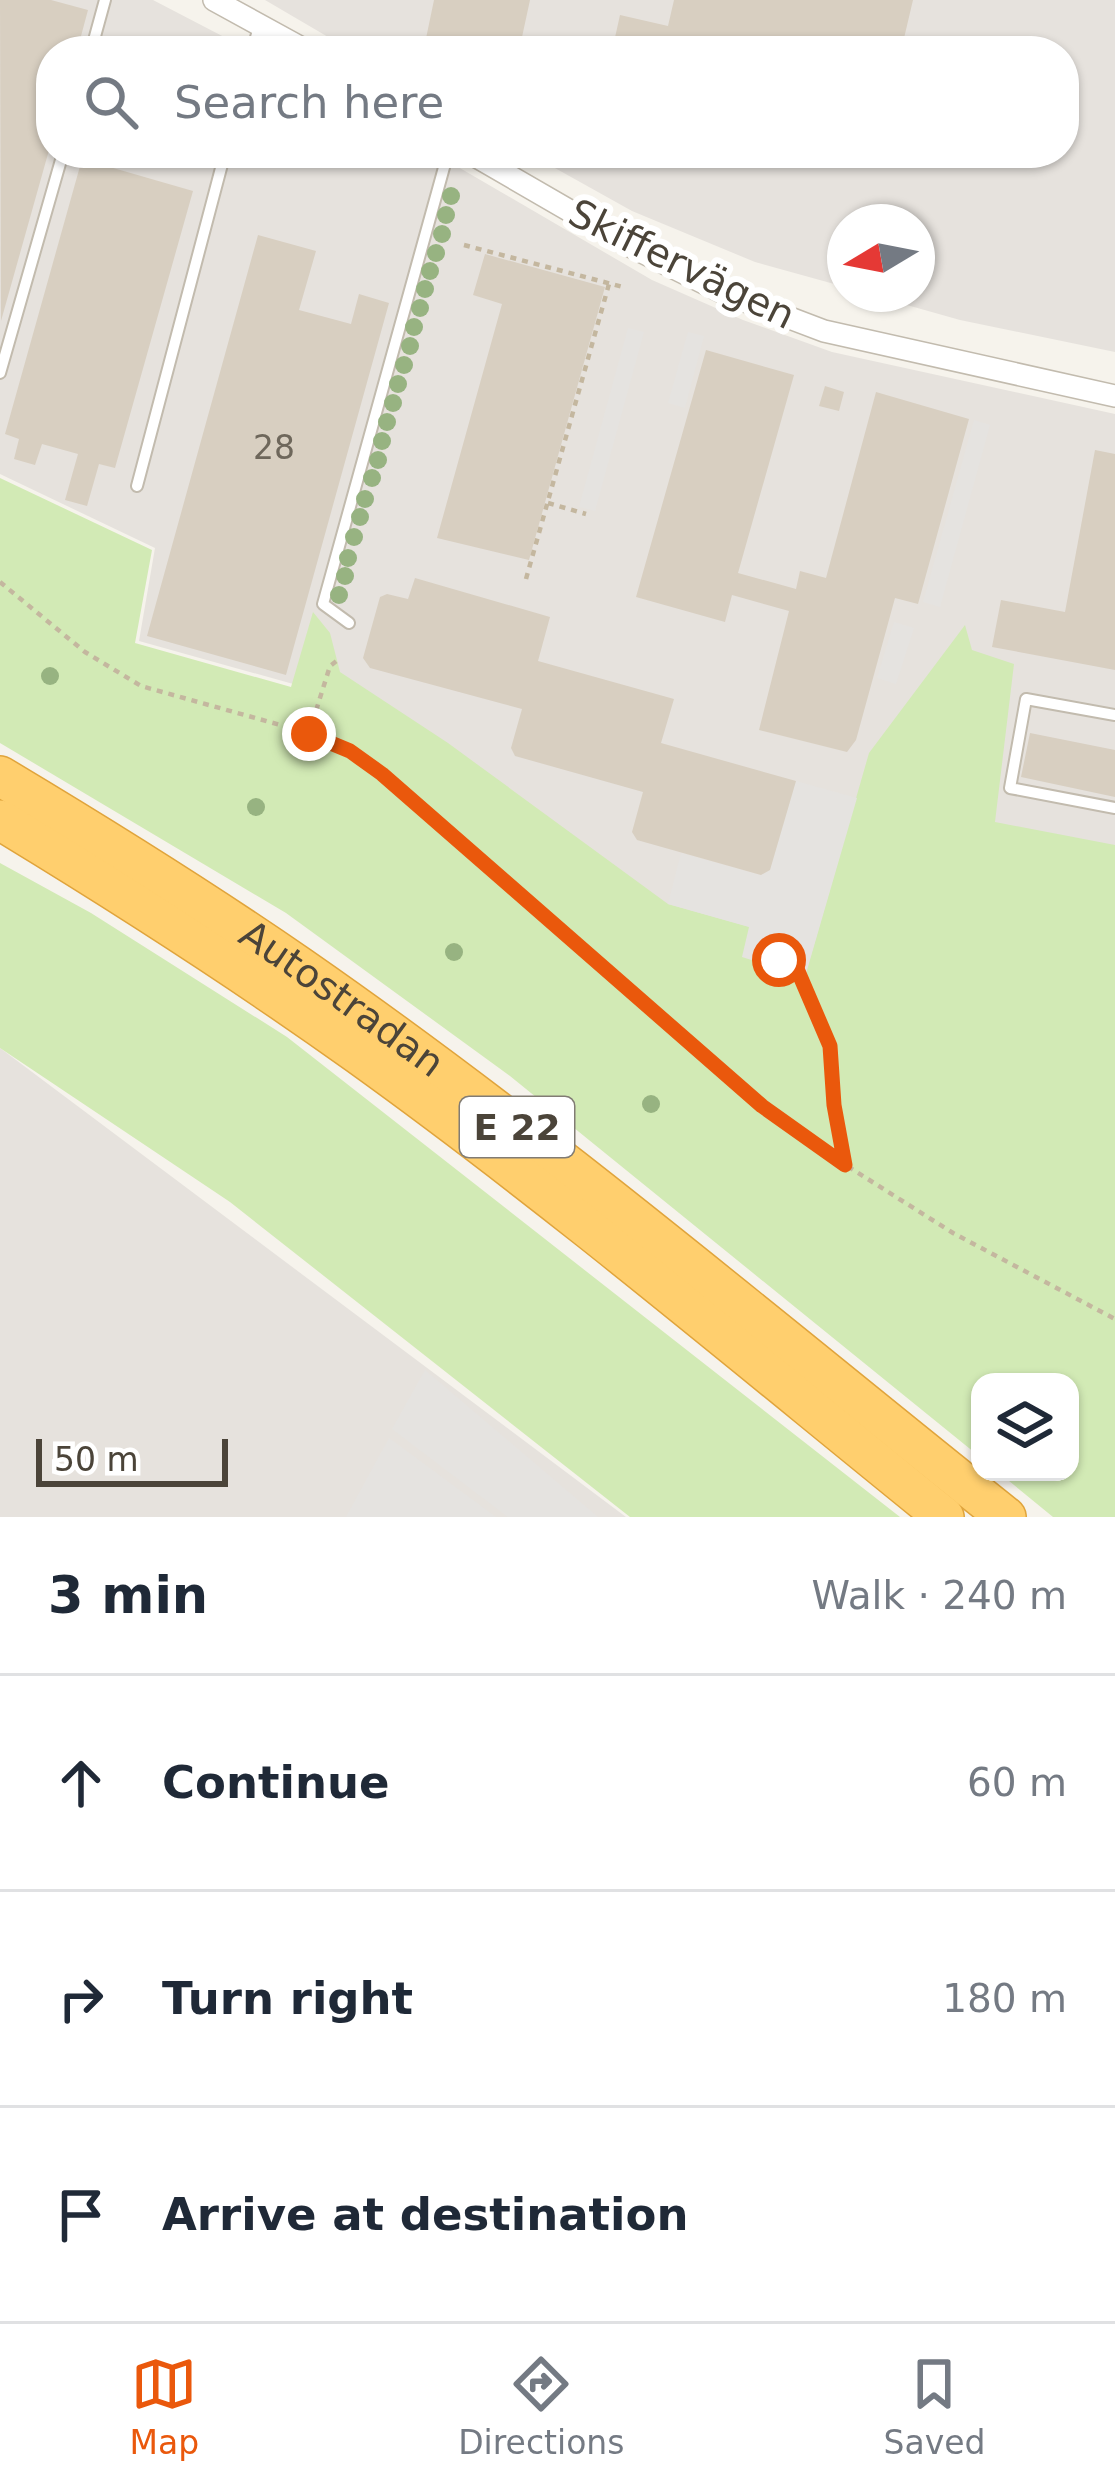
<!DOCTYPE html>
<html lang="en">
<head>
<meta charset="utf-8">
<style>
  body { margin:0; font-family:"DejaVu Sans",sans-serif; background:#f2f2f3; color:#1f2937 }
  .controls { position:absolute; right:36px; bottom:36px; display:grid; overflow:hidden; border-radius:24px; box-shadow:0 3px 9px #0004 }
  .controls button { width:108px; height:108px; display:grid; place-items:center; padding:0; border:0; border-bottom:3px solid #e0e1e3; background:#fff; color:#1f2937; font:60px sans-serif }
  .compass { position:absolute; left:827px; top:204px; width:108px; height:108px; border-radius:50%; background:#fff; box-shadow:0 3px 9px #0004; rotate:260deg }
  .scale { position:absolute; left:36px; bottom:30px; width:192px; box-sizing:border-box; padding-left:12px; border:6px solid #4b4439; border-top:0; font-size:33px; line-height:42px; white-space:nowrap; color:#4b4439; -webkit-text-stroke:9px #fff; paint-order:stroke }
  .stop { position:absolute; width:36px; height:36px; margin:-27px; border:9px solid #ea580c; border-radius:50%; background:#fff }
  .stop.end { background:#ea580c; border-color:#fff; box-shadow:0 3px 12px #0008 }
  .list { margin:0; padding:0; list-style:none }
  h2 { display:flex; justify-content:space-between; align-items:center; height:156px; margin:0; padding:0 48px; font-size:51px }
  h2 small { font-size:39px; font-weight:400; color:#747a83 }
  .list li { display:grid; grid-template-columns:78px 1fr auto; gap:36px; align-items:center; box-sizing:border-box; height:216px; padding:0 48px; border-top:3px solid #e0e1e3 }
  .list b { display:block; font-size:45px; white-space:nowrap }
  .list em { font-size:39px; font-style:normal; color:#747a83 }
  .icon { flex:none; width:66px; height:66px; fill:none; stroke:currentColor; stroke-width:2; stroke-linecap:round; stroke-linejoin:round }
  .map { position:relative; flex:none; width:1115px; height:1517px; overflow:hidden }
  .search { position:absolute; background:#fff; box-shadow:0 3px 9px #0004; left:36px; right:36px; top:36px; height:132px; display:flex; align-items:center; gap:30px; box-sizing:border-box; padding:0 42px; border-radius:48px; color:#747a83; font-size:45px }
  .sheet { height:804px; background:#fff }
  nav { display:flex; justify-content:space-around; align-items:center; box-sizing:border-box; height:168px; border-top:3px solid #e0e1e3; background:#fff; font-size:33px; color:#747a83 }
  nav a { display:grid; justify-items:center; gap:6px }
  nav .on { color:#ea580c }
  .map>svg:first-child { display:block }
  .industrial { fill:#e6e2dd }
  .green { fill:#d2eab5 }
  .parking { fill:#e5e3e0 }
  .building { fill:#d8cfc1 }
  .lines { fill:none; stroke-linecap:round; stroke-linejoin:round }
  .service-casing { stroke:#c2bbae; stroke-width:14 }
  .minor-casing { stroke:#c2bbae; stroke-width:24 }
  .motorway-casing { stroke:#e0a43c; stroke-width:42 }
  .path { stroke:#c4b79f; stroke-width:4.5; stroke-dasharray:6 6; stroke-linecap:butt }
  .service { stroke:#fff; stroke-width:10 }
  .minor { stroke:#fff; stroke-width:21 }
  .motorway { stroke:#ffcf6e; stroke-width:39 }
  .tree { fill:#97b381 }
  .route { stroke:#ea580c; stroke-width:15 }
  .labels { text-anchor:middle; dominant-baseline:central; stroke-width:12; stroke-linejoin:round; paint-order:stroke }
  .number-label { font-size:33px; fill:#6e675b }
  .shield { fill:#fff; stroke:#817c74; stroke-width:3 }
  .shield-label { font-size:36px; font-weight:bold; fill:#4b4439 }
  .street-label { font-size:39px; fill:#4b4439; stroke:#fff }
</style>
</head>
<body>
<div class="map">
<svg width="1115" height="1517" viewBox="0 0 1115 1517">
  <rect width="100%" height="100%" fill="#f6f3ec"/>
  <path class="industrial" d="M0,0H153L251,51H51V153H434L652,280L743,320L832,352L1115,414V1279L311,689L139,641L155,548L0,474Z
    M265,0H1115V352L960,320L868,294H917V222H845V287L755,262L632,211L528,153H1064V51H352Z
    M0,1048L626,1517H0Z"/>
  <path class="green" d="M0,478L152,550L135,643L291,687L313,612L330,633L340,672L448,743L668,904L750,927L805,976L869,753L965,625L972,650L1014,664L995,822L1115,845V1517H1053L998,1472H1070V1382H980V1457L510,1076L286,913L0,743Z
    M0,863L91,913L287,1037L900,1517H630L230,1202L0,1048Z"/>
  <path class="parking" d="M628,328L644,332L595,511L579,507Z
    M688,332L704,336L685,408L668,403Z
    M974,420L990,425L940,607L923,602Z
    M894,622L914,628L896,684L877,678Z
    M796,781L857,798L805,977L742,957L749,927L668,904L681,853L760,875L770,870Z
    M425,1370L598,1517H508L392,1429Z
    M389,1438L496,1517H346Z"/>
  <path class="building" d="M0,0H51L88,10L77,51H51V143L1,321Z
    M434,0H530L519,51L424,48Z
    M674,0H913L901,51H612L620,15L668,26Z
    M82,159L193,191L115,468L99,464L87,506L65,500L78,454L42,444L35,465L14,459L19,439L5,434Z
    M258,235L316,251L299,310L351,324L359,294L389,303L286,675L147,636Z
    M485,254L605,287L529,560L437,538L502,304L473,295Z
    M706,350L794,375L738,573L796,589L800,571L826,578L876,392L969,419L918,604L895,598L856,740L847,752L759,730L789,611L732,595L725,622L636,597Z
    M825,386L844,392L839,411L819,406Z
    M1095,450L1115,454V670L992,647L1001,600L1065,612Z
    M415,578L550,617L538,661L674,699L661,743L796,781L770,870L761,875L637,840L632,832L643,792L515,756L511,748L522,709L370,668L363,658L380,597L387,594L408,599Z
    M1030,733L1115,750V797L1021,777Z"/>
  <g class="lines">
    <g class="service-casing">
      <path id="service" d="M91,51L105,0
        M252,51L260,24
        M0,373L63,153
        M137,486L225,153
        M349,623L323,604L448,153
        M1115,715L1026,699L1010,788L1115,808"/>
    </g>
    <g class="minor-casing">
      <path id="minor" d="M214,0L307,51
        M470,153L634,248L724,293L824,331L1115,396"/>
    </g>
    <g class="motorway-casing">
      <g id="motorway">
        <path id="s1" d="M0,776C102,837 203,900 300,967C545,1137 773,1331 1006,1517"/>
        <path d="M0,820C122,894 242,971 358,1054C560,1199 751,1361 944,1517"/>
      </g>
    </g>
    <path class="path" d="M464,245L623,287
      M548,503L586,514
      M526,579L609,284
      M0,582L85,652L141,686L309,733L349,751L383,774L649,1011L803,1138L953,1233L1115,1319
      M309,733L330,666L339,659
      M779,960L798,969L830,1046L834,1105L846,1165"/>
    <use href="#service" class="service"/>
    <use href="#minor" class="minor"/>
    <use href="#motorway" class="motorway"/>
  </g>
  <g class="tree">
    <circle cx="451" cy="196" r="9"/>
    <circle cx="446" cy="215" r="9"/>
    <circle cx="442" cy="234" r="9"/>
    <circle cx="436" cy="253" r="9"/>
    <circle cx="430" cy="271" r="9"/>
    <circle cx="425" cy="289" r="9"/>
    <circle cx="420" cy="308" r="9"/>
    <circle cx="414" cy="327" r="9"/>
    <circle cx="410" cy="346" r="9"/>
    <circle cx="404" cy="365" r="9"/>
    <circle cx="398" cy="384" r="9"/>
    <circle cx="393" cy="403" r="9"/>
    <circle cx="387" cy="422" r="9"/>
    <circle cx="382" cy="441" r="9"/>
    <circle cx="378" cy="460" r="9"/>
    <circle cx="372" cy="478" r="9"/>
    <circle cx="365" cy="499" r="9"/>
    <circle cx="360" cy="517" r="9"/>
    <circle cx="354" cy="537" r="9"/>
    <circle cx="348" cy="558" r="9"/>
    <circle cx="345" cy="576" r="9"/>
    <circle cx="339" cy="595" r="9"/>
    <circle cx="50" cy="676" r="9"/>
    <circle cx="256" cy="807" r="9"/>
    <circle cx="454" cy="952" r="9"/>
    <circle cx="651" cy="1104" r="9"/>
  </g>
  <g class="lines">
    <path class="route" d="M309,734L350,751L382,774L762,1106L845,1165L834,1105L830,1046L797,969L779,960"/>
  </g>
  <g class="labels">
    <g class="number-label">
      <text x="274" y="447">28</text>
    </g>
    <rect class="shield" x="460" y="1097" width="114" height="60" rx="9"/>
    <g class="shield-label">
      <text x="517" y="1127">E 22</text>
    </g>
    <g class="street-label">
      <text transform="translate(682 264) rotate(26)">Skiffervägen</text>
      <text stroke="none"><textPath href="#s1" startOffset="408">Autostradan</textPath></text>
    </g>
  </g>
</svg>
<div class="controls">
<button><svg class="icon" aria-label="layers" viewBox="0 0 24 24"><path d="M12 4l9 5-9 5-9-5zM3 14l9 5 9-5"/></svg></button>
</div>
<svg class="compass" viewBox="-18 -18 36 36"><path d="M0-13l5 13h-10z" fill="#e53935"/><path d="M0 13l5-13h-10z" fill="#747a83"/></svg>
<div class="scale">50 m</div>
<div class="stop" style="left:779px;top:960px"></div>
<div class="stop end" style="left:309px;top:734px"></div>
<div class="search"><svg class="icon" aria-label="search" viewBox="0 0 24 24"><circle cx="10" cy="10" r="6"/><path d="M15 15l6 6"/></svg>Search here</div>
</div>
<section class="sheet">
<h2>3 min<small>Walk · 240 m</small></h2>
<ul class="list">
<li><svg class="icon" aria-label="ahead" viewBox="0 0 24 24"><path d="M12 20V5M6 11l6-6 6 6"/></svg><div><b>Continue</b></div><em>60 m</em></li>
<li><svg class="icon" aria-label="right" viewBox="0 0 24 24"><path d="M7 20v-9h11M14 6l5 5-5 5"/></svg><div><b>Turn right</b></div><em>180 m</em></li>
<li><svg class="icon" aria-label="arrive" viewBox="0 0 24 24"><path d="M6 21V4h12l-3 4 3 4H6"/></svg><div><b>Arrive at destination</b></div></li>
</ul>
</section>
<nav>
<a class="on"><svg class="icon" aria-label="map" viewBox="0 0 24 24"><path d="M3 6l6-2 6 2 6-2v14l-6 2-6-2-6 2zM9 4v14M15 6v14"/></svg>Map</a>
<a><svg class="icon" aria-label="directions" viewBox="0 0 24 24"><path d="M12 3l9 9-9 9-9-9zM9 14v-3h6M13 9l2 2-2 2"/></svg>Directions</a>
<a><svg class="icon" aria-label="saved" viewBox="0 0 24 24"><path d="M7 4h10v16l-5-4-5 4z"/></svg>Saved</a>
</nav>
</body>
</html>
